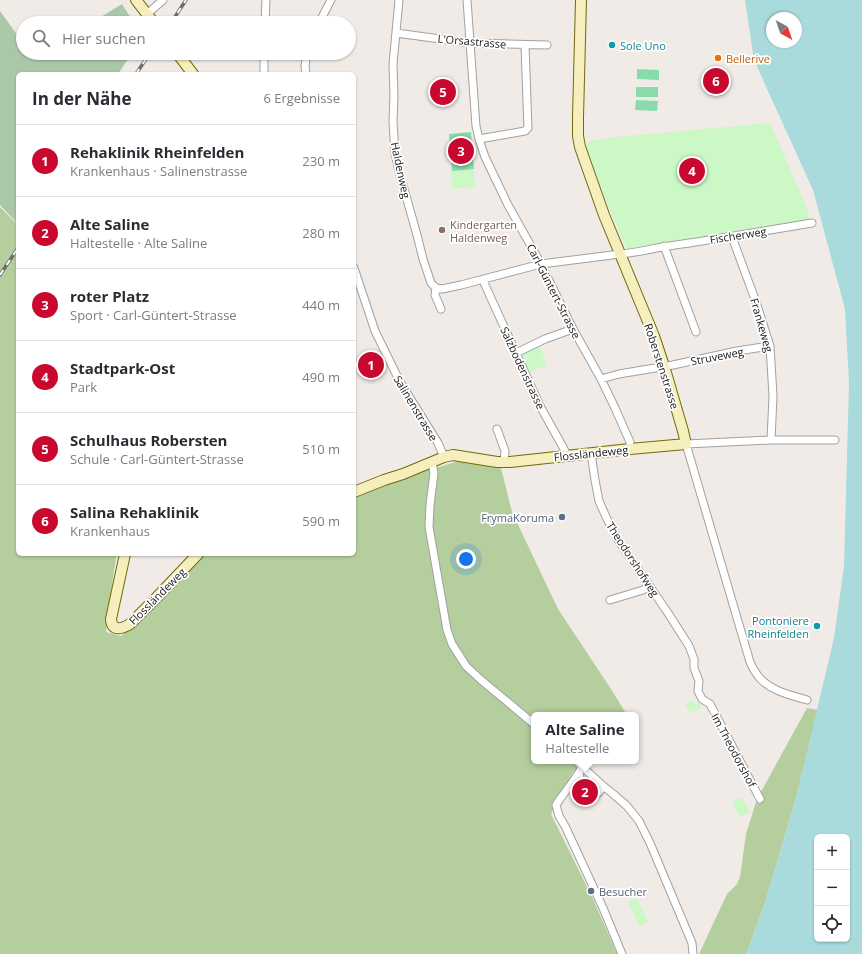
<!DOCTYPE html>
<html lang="de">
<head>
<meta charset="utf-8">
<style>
  body { margin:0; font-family:"Open Sans",sans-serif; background:#f7f7f7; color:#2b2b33 }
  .controls { position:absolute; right:12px; bottom:12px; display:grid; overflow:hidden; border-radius:6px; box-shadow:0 1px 3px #0004 }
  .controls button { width:36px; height:36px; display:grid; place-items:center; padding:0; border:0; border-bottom:1px solid #e1e1e2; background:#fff; color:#2b2b33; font:20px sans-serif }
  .compass { position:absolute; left:766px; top:12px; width:36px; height:36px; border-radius:50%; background:#fff; box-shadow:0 1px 3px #0004; rotate:140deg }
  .you { position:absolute; left:466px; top:559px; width:14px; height:14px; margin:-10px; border:3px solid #fff; border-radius:50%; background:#1a73e8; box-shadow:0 0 0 6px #1a73e833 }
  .badge { display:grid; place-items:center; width:26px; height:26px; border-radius:50%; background:#c8082f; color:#fff; font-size:13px; font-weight:700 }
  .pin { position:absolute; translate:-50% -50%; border:2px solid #fff; box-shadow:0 1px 4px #0006 }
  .popup { position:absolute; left:531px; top:712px; width:108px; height:52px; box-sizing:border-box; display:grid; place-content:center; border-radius:6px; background:#fff; filter:drop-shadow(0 1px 3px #0005); font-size:13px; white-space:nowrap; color:#7c7c81 }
  .popup b { font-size:15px; color:#2b2b33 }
  .popup::after { content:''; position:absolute; left:50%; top:100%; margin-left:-8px; border:8px solid transparent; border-top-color:#fff }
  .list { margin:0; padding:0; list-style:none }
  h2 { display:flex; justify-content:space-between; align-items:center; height:52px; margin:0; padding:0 16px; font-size:17px }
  h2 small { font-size:13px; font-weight:400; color:#7c7c81 }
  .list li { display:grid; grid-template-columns:26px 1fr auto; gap:12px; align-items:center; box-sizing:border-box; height:72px; padding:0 16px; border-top:1px solid #e1e1e2 }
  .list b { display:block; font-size:15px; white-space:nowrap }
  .list p { margin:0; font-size:13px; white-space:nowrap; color:#7c7c81 }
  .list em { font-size:13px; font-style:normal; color:#7c7c81 }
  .icon { flex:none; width:22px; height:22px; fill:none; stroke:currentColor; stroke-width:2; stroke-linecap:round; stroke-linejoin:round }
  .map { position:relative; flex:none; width:862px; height:954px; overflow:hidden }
  .search { position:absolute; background:#fff; box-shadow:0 1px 3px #0004; left:16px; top:16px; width:340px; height:44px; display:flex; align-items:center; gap:10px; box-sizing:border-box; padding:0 14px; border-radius:22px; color:#7c7c81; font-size:15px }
  .panel { position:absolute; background:#fff; box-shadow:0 1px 3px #0004; left:16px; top:72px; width:340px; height:484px; border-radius:6px }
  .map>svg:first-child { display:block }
  .forest { fill:#b5ce9d }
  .cemetery { fill:#aac8a8 }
  .park { fill:#ccf8c6 }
  .pitch { fill:#88dcaa }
  .water { fill:#a9dadc; fill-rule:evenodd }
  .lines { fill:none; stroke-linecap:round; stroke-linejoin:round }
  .street-casing { stroke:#a1a1a1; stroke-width:9 }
  .secondary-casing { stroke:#746a09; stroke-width:12 }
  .street { stroke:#fff; stroke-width:7 }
  .secondary { stroke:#f7eebd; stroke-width:10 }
  .rail-casing { stroke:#6e6e6e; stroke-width:3.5 }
  .rail { stroke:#fff; stroke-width:2; stroke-dasharray:6; stroke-linecap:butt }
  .culture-dot { fill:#0f9aa8; stroke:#fff; stroke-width:1.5 }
  .food-dot { fill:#e8710a; stroke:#fff; stroke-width:1.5 }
  .education-dot { fill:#8d6e63; stroke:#fff; stroke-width:1.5 }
  .service-dot { fill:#5c6f8a; stroke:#fff; stroke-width:1.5 }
  .labels { text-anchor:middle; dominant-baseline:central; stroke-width:3.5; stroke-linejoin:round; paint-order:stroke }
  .street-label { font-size:11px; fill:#202020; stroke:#fff }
  .culture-label { font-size:11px; fill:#0d838f; stroke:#fff; text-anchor:start }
  .food-label { font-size:11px; fill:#c56008; stroke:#fff; text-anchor:start }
  .education-label { font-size:11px; fill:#785e54; stroke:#fff; text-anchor:start }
  .service-label { font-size:11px; fill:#4e5e75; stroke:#fff; text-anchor:end }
</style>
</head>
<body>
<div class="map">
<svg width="862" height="954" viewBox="0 0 862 954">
  <rect width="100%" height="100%" fill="#f0ebe6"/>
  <path class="forest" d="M0,207L18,225V554H117L114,570L106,632L121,636L164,598L204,554H354V496L420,472L432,469L459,461L501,468L512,512L558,609L609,686L627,715H534V761H584L573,772L551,814L593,899L617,954H0Z
    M807,708L818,710L796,798L765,903L746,954H699L727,894L737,884L740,877L746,834L757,799Z"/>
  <path class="cemetery" d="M122,4L134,23H91Z
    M0,11L23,43V53H31L35,58L43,53H132L118,74H18L17,223L0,205Z"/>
  <path class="park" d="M770,123L808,211L809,221L627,250L603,193L586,148V144L589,141L616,137Z
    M474,169L475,187L452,189L451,171Z
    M539,344L547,365L528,373L521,355L522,353Z
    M693,700L695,703H697L699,702L702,707L690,713L685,704Z
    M742,797L750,812L740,817L732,802Z
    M637,898L648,922L639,926L628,902Z"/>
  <path class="pitch" d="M637,69L659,70V80L637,79Z
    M636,87H658V97H636Z
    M636,100L658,101L657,111L635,110Z
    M471,132L474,169L452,171L449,134Z"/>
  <path class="water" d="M745,0H862V954H746L765,903L796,798L834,638L844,566L849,383L845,309L813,190L754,60ZM772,18H796V42H772ZM817,837H847V939H817Z"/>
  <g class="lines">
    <g class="street-casing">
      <path id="street" d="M399,0L393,64L394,96L393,122L395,153L399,171L417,235L423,259L431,283L436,288
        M467,0L476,126L479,139L485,157L508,205L541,264L573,329L601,379L615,408L630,442V449
        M147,14L163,0
        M265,23L266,0
        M319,23L331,0
        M396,33L470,43L547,45
        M264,74V53
        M306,74L305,66L307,53
        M479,139L525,131L528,128L525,45
        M732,237L756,302L770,346L773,396L771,440
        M664,246L696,332
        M354,268L375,331L400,382L438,443L444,457
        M483,279L485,285L540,406L564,449L567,455
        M436,288L442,289L461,285L541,264L620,254C637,253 653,248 669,246C717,239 764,231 812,223
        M436,288L435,295L441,309
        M516,353L545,339L573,329
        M601,379L619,374L673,365L737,351L770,346
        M497,429L505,451L504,462
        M591,453L595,480L599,501L607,519L618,540L668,613L689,646L694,659V668L699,681L698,691L702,699L710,704L760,799
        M432,463L434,473L430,505L429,527L447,630L452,644L466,666L481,680L534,724
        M610,600L643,590L650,586
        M807,700C790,695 770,691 758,676C755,672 752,667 750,662L686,444L771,440H835
        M576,761L602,785L612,793L627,806L639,821L650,843L692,943L693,954
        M582,767C575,781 564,792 556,805L559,816L565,826L603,908L622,954
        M579,773C581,782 582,791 591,796C598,795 601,792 602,785"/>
    </g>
    <g class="secondary-casing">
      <path id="secondary" d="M136,0L154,23
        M177,53L193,74
        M354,492L384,480L403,474L444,457L453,455L497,462H510L630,449L686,444L683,431L664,366L654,336L604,215L580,147L578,136V117L581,0
        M125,554L111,619C112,632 122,629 130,624L157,597L198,554"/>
    </g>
    <use href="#street" class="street"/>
    <use href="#secondary" class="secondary"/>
    <g class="rail-casing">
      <path id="rail" d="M171,23L186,0
        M136,74L150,53
        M0,275L18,248"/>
    </g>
    <use href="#rail" class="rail"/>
  </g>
  <g class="culture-dot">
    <circle cx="612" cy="45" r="4"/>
    <circle cx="817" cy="626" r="4"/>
  </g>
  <circle class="food-dot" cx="718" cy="58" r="4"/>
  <circle class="education-dot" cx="442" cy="230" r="4"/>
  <g class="service-dot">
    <circle cx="562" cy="517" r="4"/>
    <circle cx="591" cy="891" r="4"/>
  </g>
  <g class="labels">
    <g class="street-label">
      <text transform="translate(472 41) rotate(5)">L'Orsastrasse</text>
      <text transform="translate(401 170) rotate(78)">Haldenweg</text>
      <text transform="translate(738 235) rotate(-9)">Fischerweg</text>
      <text transform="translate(554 291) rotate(63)">Carl-Güntert-Strasse</text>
      <text transform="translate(762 325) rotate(74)">Frankeweg</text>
      <text transform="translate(717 356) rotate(-11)">Struveweg</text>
      <text transform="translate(662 366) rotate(72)">Roberstenstrasse</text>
      <text transform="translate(523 368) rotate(65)">Salzbodenstrasse</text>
      <text transform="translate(416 408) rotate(59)">Salinenstrasse</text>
      <text transform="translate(591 453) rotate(-6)">Flossländeweg</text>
      <text transform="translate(633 559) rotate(57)">Theodorshofweg</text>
      <text transform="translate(157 596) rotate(-45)">Flossländeweg</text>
      <text transform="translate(734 750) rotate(62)">Im Theodorshof</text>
    </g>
    <g class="culture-label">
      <text x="620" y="45">Sole Uno</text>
      <text x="809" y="620" text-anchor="end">Pontoniere<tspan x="809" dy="13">Rheinfelden</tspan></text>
    </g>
    <g class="food-label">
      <text x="726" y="58">Bellerive</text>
    </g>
    <g class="education-label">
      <text x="450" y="224">Kindergarten<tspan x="450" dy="13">Haldenweg</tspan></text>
    </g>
    <g class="service-label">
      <text x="554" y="517">FrymaKoruma</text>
      <text x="599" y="891" text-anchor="start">Besucher</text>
    </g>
  </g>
</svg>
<div class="controls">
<button>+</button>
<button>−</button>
<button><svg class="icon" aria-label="locate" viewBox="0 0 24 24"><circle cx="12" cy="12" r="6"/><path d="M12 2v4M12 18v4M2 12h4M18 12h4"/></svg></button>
</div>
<svg class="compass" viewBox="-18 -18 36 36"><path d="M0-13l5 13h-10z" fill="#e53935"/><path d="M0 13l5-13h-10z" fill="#7c7c81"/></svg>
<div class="you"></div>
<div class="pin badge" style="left:371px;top:365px">1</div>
<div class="pin badge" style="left:585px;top:792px">2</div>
<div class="popup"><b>Alte Saline</b>Haltestelle</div>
<div class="pin badge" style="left:461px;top:151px">3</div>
<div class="pin badge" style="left:692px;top:171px">4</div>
<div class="pin badge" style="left:443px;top:92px">5</div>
<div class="pin badge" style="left:716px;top:81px">6</div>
<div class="search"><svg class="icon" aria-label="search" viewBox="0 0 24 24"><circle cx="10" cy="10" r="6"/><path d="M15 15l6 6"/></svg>Hier suchen</div>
<section class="panel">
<h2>In der Nähe<small>6 Ergebnisse</small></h2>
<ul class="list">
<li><span class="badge">1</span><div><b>Rehaklinik Rheinfelden</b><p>Krankenhaus · Salinenstrasse</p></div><em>230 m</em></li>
<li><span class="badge">2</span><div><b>Alte Saline</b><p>Haltestelle · Alte Saline</p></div><em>280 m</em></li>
<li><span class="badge">3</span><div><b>roter Platz</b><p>Sport · Carl-Güntert-Strasse</p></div><em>440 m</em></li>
<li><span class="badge">4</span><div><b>Stadtpark-Ost</b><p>Park</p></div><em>490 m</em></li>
<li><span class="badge">5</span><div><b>Schulhaus Robersten</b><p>Schule · Carl-Güntert-Strasse</p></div><em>510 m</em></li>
<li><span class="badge">6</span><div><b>Salina Rehaklinik</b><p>Krankenhaus</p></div><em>590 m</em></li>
</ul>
</section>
</div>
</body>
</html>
